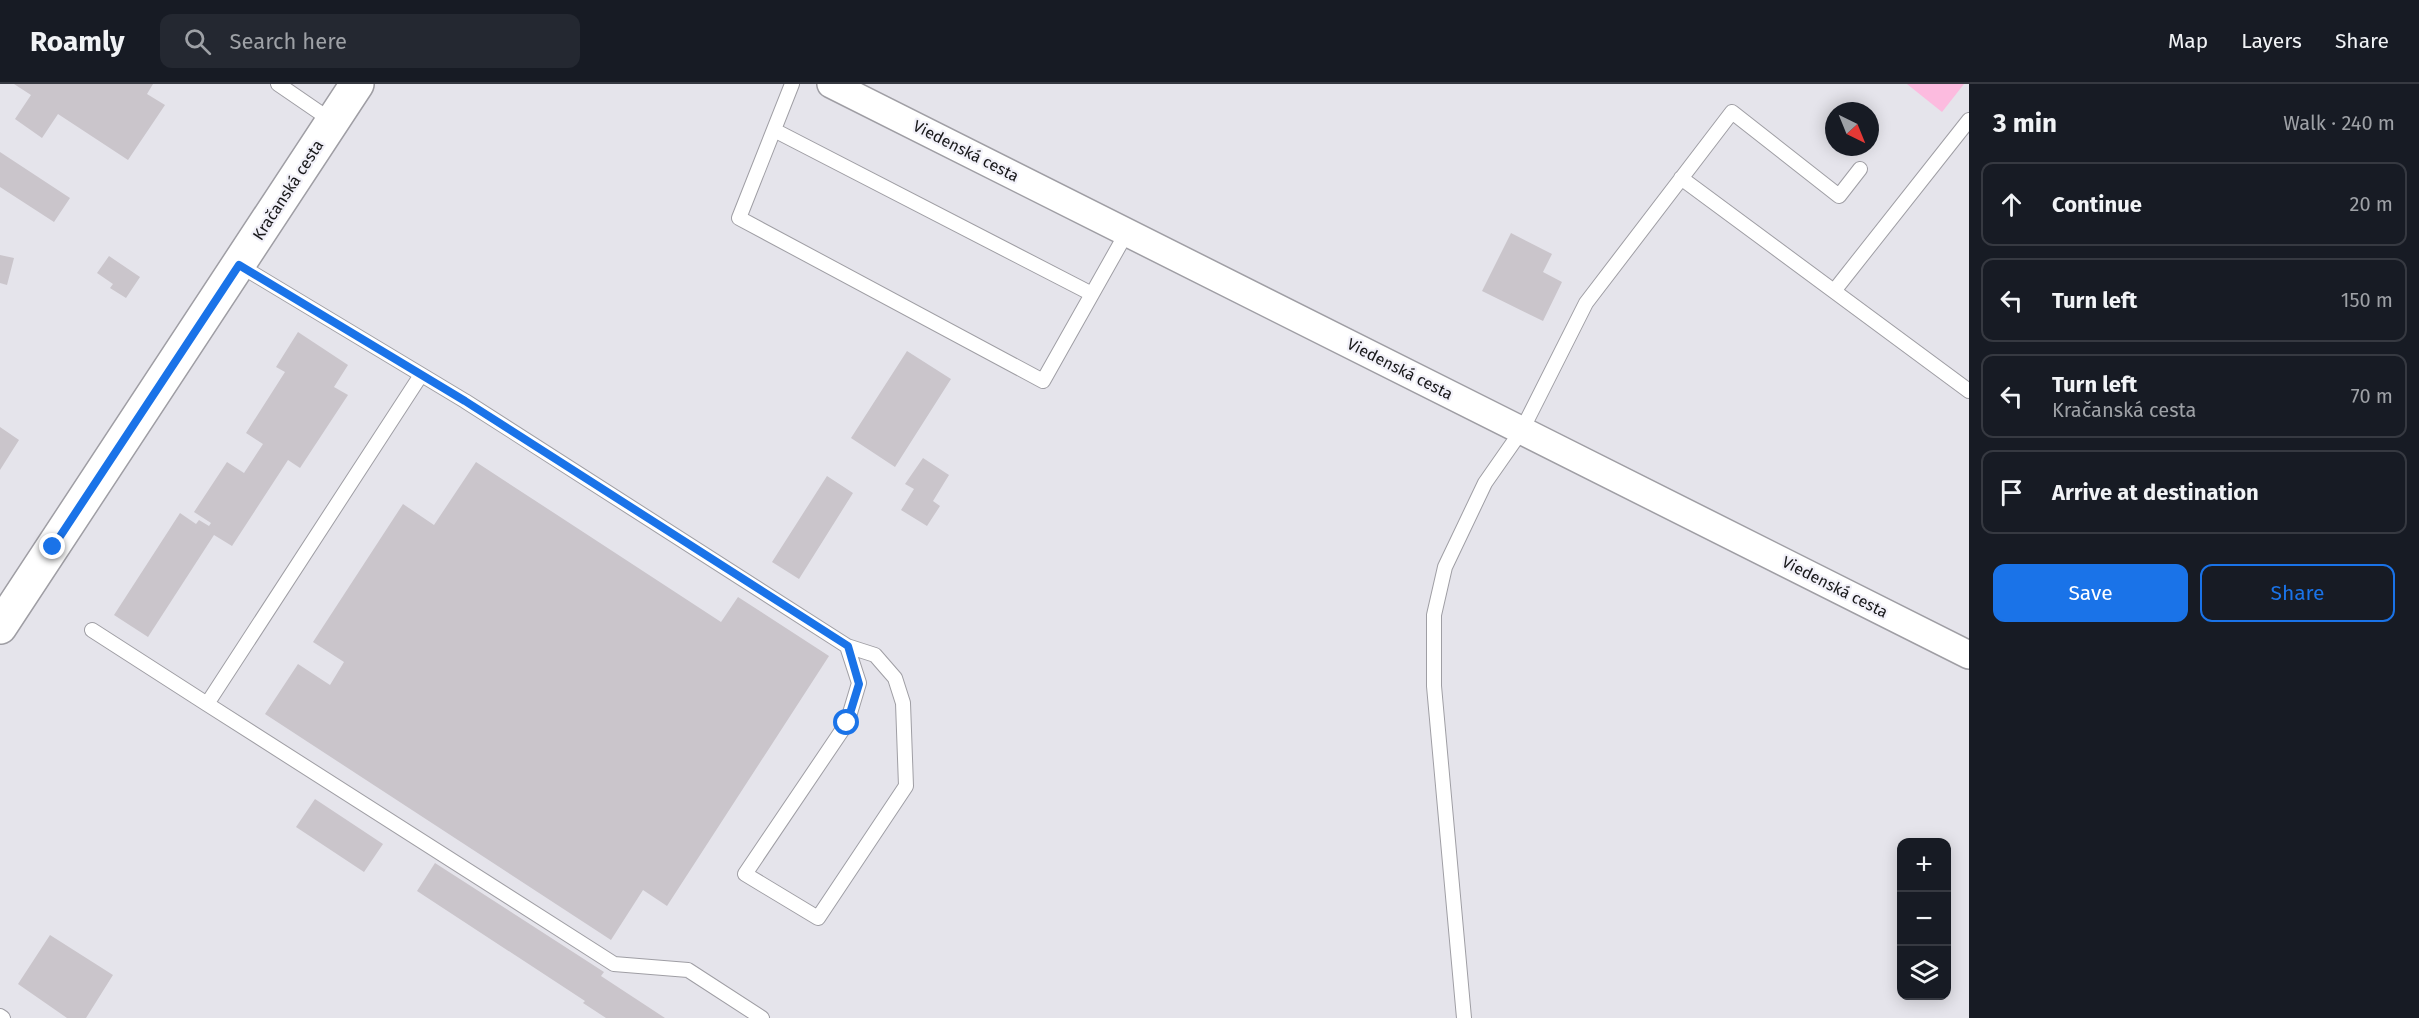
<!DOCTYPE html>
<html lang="en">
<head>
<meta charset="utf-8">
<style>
  body { margin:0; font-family:"Fira Sans",sans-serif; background:#242831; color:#f1f3f6 }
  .controls { position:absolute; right:18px; bottom:18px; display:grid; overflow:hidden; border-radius:12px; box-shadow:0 3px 15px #0003 }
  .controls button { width:54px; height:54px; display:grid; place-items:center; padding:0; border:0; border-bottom:2px solid #363941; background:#171b24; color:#f1f3f6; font:30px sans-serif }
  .compass { position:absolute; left:1825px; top:18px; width:54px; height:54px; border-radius:50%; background:#171b24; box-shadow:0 3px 15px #0003; rotate:137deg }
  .stop { position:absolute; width:18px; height:18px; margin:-14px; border:4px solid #1a73e8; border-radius:50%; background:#fff }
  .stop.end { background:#1a73e8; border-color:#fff; box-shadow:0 2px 6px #0008 }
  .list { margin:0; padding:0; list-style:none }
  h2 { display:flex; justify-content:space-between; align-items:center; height:78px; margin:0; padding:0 24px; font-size:26px }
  h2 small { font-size:20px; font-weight:400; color:#9ea1a6 }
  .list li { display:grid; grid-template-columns:39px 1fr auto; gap:18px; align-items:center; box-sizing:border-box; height:84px; margin:0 12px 12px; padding:0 12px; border:2px solid #363941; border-radius:12px }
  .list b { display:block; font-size:22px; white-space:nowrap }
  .list p { margin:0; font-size:20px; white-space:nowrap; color:#9ea1a6 }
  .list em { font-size:20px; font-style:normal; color:#9ea1a6 }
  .actions { display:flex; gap:12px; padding:18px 24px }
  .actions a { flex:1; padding:14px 0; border:2px solid #1a73e8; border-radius:12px; text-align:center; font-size:21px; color:#1a73e8 }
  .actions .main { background:#1a73e8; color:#fff }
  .icon { flex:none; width:33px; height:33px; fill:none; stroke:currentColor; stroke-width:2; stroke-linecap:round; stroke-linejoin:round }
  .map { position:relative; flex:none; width:1969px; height:934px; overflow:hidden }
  header { display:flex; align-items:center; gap:36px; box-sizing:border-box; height:84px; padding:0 30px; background:#171b24; border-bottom:2px solid #363941 }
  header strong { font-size:28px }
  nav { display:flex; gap:33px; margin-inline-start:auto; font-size:21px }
  .search { width:420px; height:54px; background:#242831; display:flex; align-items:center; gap:15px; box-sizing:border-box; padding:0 21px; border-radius:12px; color:#9ea1a6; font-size:22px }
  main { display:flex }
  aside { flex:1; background:#171b24 }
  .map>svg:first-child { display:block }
  .green { fill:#fcbbdf }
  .building { fill:#cac5cb }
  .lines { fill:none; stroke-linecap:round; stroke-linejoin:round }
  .service-casing { stroke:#9f9ea4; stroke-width:16 }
  .minor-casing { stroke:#9f9ea4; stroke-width:30 }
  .tertiary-casing { stroke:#9f9ea4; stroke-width:36 }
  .service { stroke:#fff; stroke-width:14 }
  .minor { stroke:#fff; stroke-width:27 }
  .tertiary { stroke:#fff; stroke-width:33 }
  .route { stroke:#1a73e8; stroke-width:8 }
  .labels { text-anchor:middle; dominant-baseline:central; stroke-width:4.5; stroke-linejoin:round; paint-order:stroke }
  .street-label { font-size:16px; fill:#18181a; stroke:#f2f1f9 }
</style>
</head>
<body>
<header>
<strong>Roamly</strong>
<div class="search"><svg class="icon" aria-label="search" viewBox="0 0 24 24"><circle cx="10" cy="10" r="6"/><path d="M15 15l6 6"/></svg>Search here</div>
<nav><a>Map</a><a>Layers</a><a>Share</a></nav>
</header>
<main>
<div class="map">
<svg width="1969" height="934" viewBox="0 0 1969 934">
  <rect width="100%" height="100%" fill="#e5e4eb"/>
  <path class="green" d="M1907,0H1964L1942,28Z"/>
  <path class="building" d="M14,0H153L147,10L165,21L128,76L58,30L42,54L15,35L31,11Z
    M0,68L70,114L54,138L0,103Z
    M1511,149L1552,170L1543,188L1562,198L1543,237L1482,207Z
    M0,171L14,174L7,201L0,199Z
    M109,172L140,193L126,214L110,204L113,200L97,189Z
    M298,248L348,281L334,303L348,311L300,384L288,376L232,462L214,451L148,553L114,531L180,429L196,440L199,436L209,442L211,439L194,428L227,378L244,389L263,360L246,349L285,288L276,283Z
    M907,267L951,295L895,383L851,354Z
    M0,343L19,356L0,386Z
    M923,374L949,391L933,417L940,422L927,442L901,426L914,405L905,400Z
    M476,378L721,538L738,513L829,572L667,822L643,806L611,856L265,630L298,580L330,601L344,578L313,558L403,420L434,441Z
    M827,392L853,409L799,495L772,478Z
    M315,715L383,760L364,788L296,743Z
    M435,779L604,888L601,892L665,934H606L583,919L585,917L417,807Z
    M50,851L113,891L86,934H67L18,900Z"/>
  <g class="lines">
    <g class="service-casing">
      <path id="service" d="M278,0L332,37
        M792,0L739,134L1043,297L1127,148
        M774,46L1092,210
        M1681,94L1969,307
        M239,181L465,317L847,562L875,571L895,594L903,619L906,702L818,834L745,790L847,639L859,599L847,562
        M1834,207L1969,36
        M421,291L207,620L614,880L688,886L762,934
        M92,546L207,620
        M0,932L3,934
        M1464,934L1434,602V531L1445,483L1485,399L1522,346L1586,219L1732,28L1839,112L1860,85"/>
    </g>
    <g class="minor-casing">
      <path id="minor" d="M831,0L1969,571"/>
    </g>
    <g class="tertiary-casing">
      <path id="tertiary" d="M0,543L357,0"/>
    </g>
    <use href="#service" class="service"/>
    <use href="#minor" class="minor"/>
    <use href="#tertiary" class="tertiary"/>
  </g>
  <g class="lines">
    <path class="route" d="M53,463L239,181L465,317L848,562L859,600L847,639"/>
  </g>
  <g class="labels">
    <g class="street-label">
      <text transform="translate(966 67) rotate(27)">Viedenská cesta</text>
      <text transform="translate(288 106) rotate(-57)">Kračanská cesta</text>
      <text transform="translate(1400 285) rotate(27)">Viedenská cesta</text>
      <text transform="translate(1835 503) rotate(27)">Viedenská cesta</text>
    </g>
  </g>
</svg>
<div class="controls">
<button>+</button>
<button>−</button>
<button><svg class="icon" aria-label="layers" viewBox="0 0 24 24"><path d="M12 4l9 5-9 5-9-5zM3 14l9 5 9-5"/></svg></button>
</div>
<svg class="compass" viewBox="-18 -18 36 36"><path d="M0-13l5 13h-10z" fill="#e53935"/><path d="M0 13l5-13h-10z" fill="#9ea1a6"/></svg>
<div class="stop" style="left:847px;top:639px"></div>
<div class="stop end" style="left:53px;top:463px"></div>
</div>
<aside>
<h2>3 min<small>Walk · 240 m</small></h2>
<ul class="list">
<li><svg class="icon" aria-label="ahead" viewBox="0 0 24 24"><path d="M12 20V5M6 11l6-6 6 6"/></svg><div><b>Continue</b></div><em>20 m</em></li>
<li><svg class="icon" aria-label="left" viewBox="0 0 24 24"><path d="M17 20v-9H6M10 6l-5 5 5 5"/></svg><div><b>Turn left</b></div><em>150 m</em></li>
<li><svg class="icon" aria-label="left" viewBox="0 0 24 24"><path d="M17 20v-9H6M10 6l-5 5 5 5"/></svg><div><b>Turn left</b><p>Kračanská cesta</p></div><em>70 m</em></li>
<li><svg class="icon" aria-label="arrive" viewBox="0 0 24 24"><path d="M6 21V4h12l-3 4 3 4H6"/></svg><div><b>Arrive at destination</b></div></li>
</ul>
<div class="actions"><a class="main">Save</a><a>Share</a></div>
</aside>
</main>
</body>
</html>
